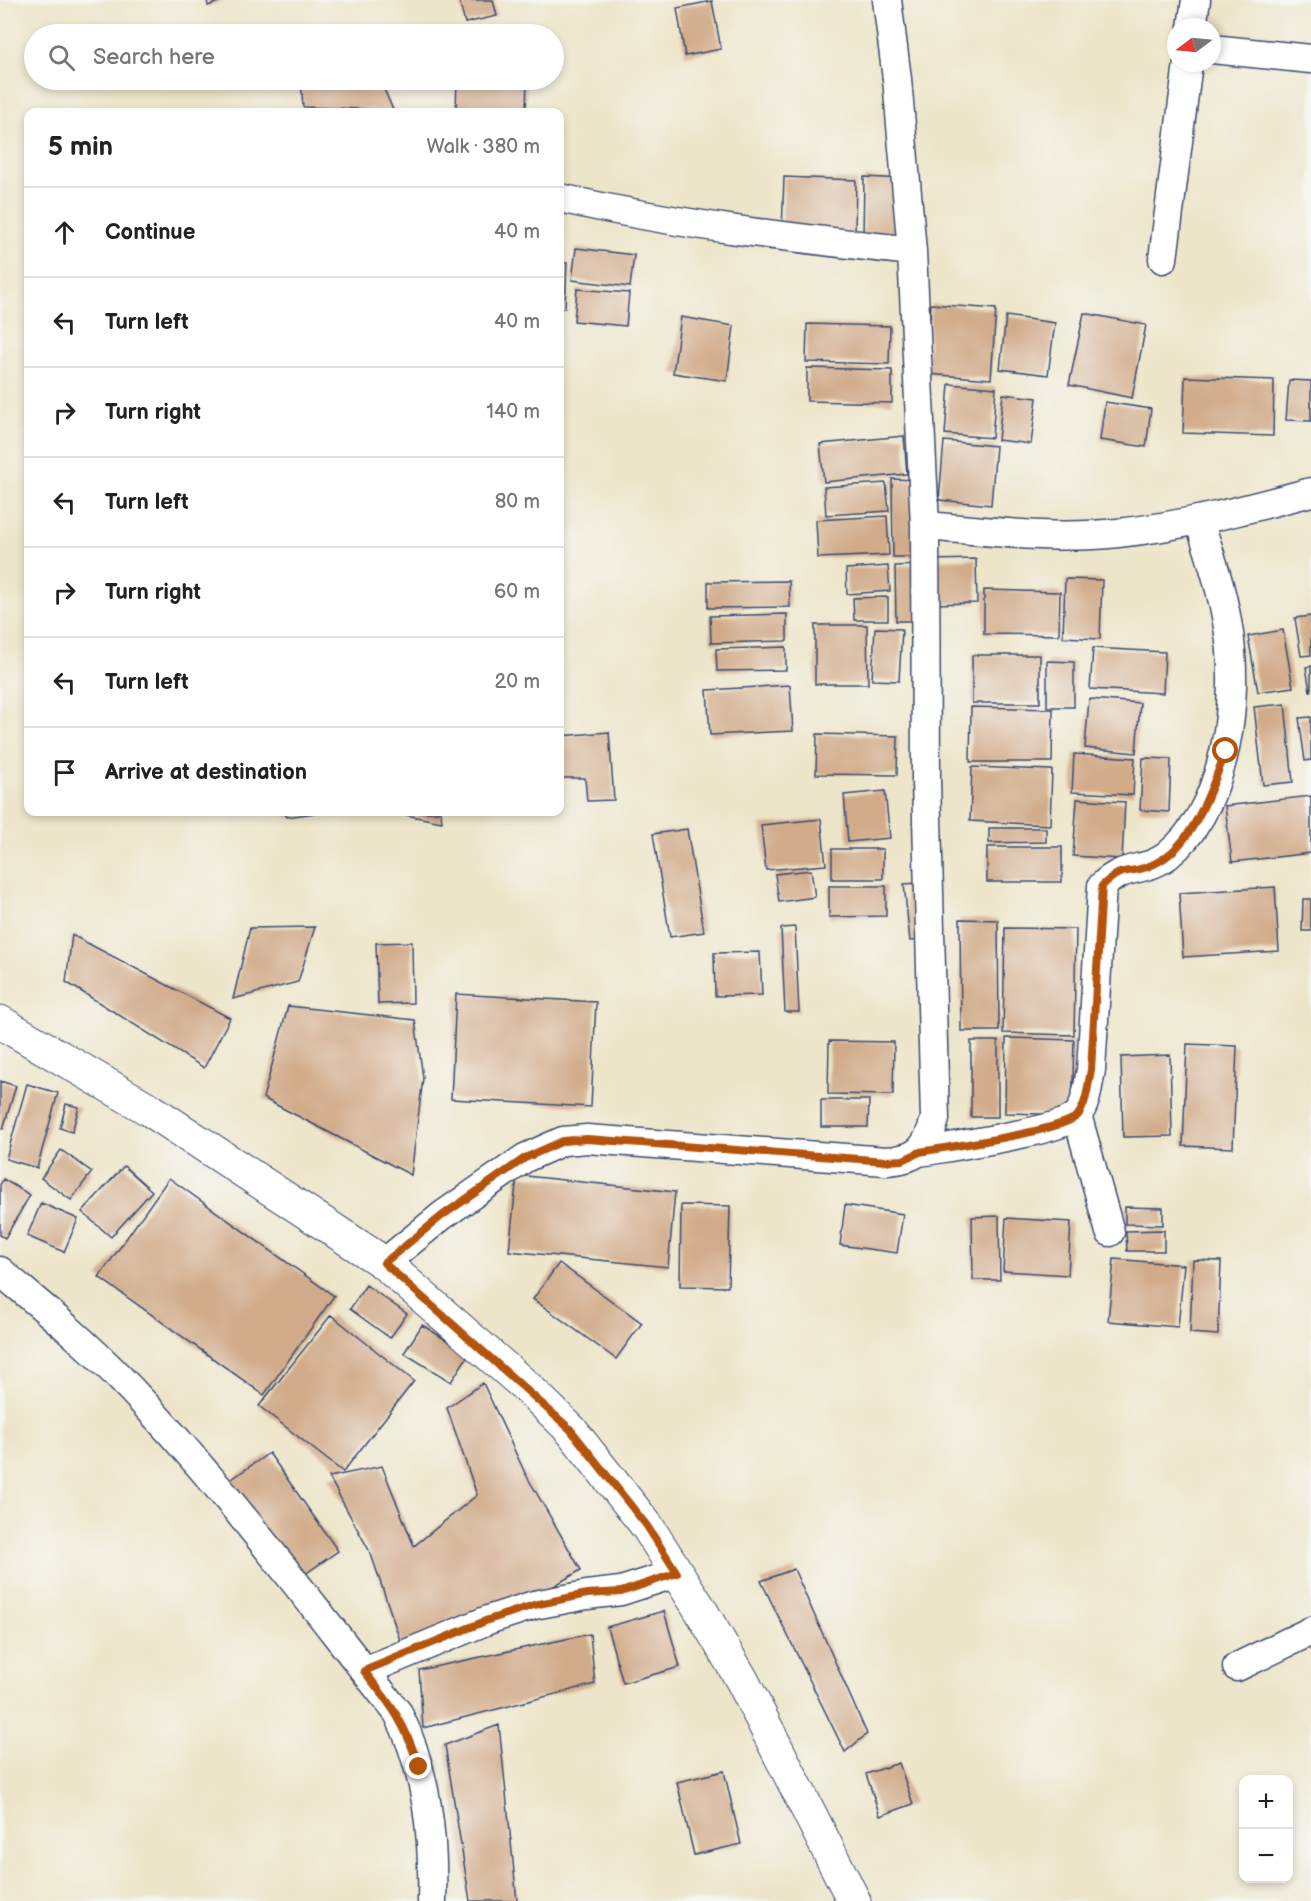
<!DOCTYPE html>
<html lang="en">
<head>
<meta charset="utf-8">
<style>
  body { margin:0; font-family:"Balsamiq Sans",sans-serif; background:#f6f6f6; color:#222 }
  .controls { position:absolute; right:18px; bottom:18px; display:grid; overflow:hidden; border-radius:12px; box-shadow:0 3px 9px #0003 }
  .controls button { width:54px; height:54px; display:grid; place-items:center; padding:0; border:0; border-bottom:2px solid #e0e0e0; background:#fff; color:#222; font:30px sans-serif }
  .compass { position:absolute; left:1167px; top:18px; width:54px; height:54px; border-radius:50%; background:#fff; box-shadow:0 3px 9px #0003; rotate:254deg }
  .stop { position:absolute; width:18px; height:18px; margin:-14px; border:4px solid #b45309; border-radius:50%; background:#fff }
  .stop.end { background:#b45309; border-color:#fff; box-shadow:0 2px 6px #0008 }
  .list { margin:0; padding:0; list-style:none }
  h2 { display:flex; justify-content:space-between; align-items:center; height:78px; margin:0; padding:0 24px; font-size:26px }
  h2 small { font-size:20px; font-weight:400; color:#767676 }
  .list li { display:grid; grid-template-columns:39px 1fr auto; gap:18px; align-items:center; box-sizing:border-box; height:90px; padding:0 24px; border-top:2px solid #e0e0e0 }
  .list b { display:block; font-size:22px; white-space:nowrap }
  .list em { font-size:20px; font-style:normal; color:#767676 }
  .icon { flex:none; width:33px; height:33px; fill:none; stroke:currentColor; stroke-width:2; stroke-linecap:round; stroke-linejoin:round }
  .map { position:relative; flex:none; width:1311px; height:1901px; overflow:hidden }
  .search { position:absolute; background:#fff; box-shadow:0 3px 9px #0003; left:24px; top:24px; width:540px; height:66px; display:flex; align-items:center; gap:15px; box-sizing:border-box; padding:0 21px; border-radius:33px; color:#767676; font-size:22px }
  .panel { position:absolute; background:#fff; box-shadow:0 3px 9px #0003; left:24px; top:108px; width:540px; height:708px; border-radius:12px }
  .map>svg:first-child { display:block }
  .building { fill:#d1ab8a }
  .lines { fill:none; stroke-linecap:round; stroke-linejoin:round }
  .minor-casing { stroke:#3a4a6e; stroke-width:31 }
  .tertiary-casing { stroke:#3a4a6e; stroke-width:35 }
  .minor { stroke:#fff; stroke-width:28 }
  .tertiary { stroke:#fff; stroke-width:33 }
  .route { stroke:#b45309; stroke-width:8 }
</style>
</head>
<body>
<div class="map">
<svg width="1311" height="1901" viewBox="0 0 1311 1901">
  <rect width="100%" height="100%" fill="#f6f6f2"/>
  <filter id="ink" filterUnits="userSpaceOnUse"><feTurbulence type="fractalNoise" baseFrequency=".0167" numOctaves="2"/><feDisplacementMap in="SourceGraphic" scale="12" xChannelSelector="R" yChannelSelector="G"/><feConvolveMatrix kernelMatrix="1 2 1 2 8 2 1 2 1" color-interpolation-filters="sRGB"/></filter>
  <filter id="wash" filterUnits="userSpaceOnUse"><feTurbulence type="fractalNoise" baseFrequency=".008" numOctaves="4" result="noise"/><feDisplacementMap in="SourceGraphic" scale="24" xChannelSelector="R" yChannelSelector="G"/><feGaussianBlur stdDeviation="1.35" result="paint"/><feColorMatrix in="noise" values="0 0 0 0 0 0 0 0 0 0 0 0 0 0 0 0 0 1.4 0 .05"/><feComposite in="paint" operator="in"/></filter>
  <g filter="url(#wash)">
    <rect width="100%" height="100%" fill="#ede5c9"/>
    <g id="blocks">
      <path class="building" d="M207,0H224L208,6Z
        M459,0H493L497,16L465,23Z
        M712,1L721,49L685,56L677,8Z
        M357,27L360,34H297V32Z
        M301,80H380L393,110L303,107Z
        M457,80H527L526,110L456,109Z
        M784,177L856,180L855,233L782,231Z
        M864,177L905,179L904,238L863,237Z
        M576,248L634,255L630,287L572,280Z
        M560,263H567L565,308H560Z
        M577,289L629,293L626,326L574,321Z
        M931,304L996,309L991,379L927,374Z
        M1084,313L1146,325L1132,398L1069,385Z
        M1006,316L1055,323L1048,375L1000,369Z
        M681,317L734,326L727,381L673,373Z
        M807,324L890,326L889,364L806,362Z
        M807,368L892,370V403L807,401Z
        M1185,377L1274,380L1273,436L1183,433Z
        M1289,380L1311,381V421L1286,420Z
        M949,384L996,388L992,438L945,434Z
        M1003,394L1037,398L1031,444L998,440Z
        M1105,402L1151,409L1146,447L1100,440Z
        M904,436L907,474L824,482L820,444Z
        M944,441L996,446L991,505L939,500Z
        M892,479L918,480L919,557H893Z
        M886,483L889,511L826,515L824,487Z
        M887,516L889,555L818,558L816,520Z
        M976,559L977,603L931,604V560Z
        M917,565L918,621H896L895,566Z
        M888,566L890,591L847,594L846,569Z
        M1065,579L1102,580L1100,639L1063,637Z
        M789,581L790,607L708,608V582Z
        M984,590L1060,592L1059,635L984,634Z
        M888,597V620H854L853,598Z
        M787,614V641L711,643L710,616Z
        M1311,616V655L1301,656L1295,618Z
        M815,625H867L868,684H815Z
        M875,628L902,629L899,681L872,680Z
        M1283,630L1293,687L1258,692L1248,636Z
        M786,647V670L717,671L716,649Z
        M1093,648L1165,652L1163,693L1090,689Z
        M972,655H1040V703H972Z
        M1047,661L1074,662V707H1047Z
        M1311,666V691H1310L1306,667Z
        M790,685L793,731L710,735L707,690Z
        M1089,699L1140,703L1136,753L1085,748Z
        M1285,704L1293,782L1263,785L1254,707Z
        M971,707L1053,709L1052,762H970Z
        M1311,717V760L1305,761L1299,718Z
        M609,732L614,800L587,801L585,778H560V736Z
        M817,734L898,736L897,775L816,774Z
        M1074,754L1135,758L1133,795L1072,792Z
        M1143,758L1171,759L1169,812L1140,810Z
        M972,767L1052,770L1050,825L970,821Z
        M885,791L890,838L848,842L844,795Z
        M1311,796V853L1232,862L1225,806Z
        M1077,799L1125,802L1122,859L1073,856Z
        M284,812H314L315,813L287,817Z
        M397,812H441L442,822L396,813Z
        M821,819L826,865L766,870L761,825Z
        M989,828H1046V842L989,843Z
        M687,829L704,932L670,937L653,834Z
        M987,847H1062V882H987Z
        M832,849H883V879H832Z
        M811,870L815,897L779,902L775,874Z
        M919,883L924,940L910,941L904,884Z
        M829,886H886V916L829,917Z
        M1275,887L1279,951L1183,957L1179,893Z
        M1303,899H1311V931H1302Z
        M960,919L998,920L999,1031H961Z
        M315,927L298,982L233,999L250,928Z
        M795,927L799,1012H785L781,928Z
        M1005,928L1076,929L1074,1035L1003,1033Z
        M72,935L230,1018L204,1068L66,982Z
        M412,942L413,1003L378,1004L376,943Z
        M760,952L762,995L715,996L714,953Z
        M456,994L596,1002L591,1107L451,1099Z
        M288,1006L415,1020L423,1078L411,1175L263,1098Z
        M1006,1038L1074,1040L1072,1115L1005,1113Z
        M829,1041L894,1042L893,1095L828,1094Z
        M971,1041H998V1117H971Z
        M1187,1044L1237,1046L1233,1148L1183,1146Z
        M1170,1055L1172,1136L1123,1137L1121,1057Z
        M0,1081L16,1086L3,1129L0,1128Z
        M27,1084L58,1093L37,1168L6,1159Z
        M821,1100H869L868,1127H821Z
        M66,1104L79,1107L72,1132L60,1128Z
        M61,1150L92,1172L71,1200L41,1178Z
        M124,1166L152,1191L111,1237L82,1212Z
        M517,1175L675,1192L668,1267L509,1251Z
        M169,1178L334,1296L264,1395L99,1277Z
        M3,1179L30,1195L5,1238L0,1235V1185Z
        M41,1203L78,1219L64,1252L27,1236Z
        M681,1205L730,1206L728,1287L680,1286Z
        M845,1205L903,1214L897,1253L840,1245Z
        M1125,1207L1163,1208V1225L1125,1224Z
        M999,1216L1000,1280H973L972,1217Z
        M1006,1218L1071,1222L1068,1275L1003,1271Z
        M1164,1230V1251H1127L1126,1231Z
        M1114,1259L1184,1265L1178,1327L1108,1321Z
        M1193,1260L1221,1261L1218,1335L1190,1333Z
        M559,1263L642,1323L616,1359L533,1299Z
        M366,1285L407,1314L390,1338L350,1309Z
        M331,1315L414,1381L343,1472L259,1406Z
        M422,1325L469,1354L451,1382L404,1353Z
        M483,1383L525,1473L581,1570L547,1590L404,1652L371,1554L329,1477L382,1466L414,1546L477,1495L447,1408Z
        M269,1453L338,1551L298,1579L229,1481Z
        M794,1569L867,1734L845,1752L761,1581Z
        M664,1611L680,1667L623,1683L607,1627Z
        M590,1634L595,1684L423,1728L419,1670Z
        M499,1725L517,1901H470L445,1745Z
        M899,1763L913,1804L880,1816L866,1774Z
        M724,1771L741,1844L694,1855L677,1782Z"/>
    </g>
  </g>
  <g filter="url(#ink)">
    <use href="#blocks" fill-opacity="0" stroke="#3a4a6e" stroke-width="1.5"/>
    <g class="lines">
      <g class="minor-casing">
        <path id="minor" d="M1192,27L1196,0
          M1212,49L1311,59
          M560,198C676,225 793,238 912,251
          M1163,259L1188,63
          M925,526C989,531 1054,540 1118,533C1184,526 1247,509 1311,492
          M1077,1115L1110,1232
          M920,1152C947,1147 1064,1131 1078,1114C1087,1103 1088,1084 1091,1070L1102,886C1125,863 1144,873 1167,856C1227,808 1240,698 1228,627C1222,590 1211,556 1199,521
          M384,1263L443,1215L525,1158L563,1141L587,1139L886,1161C918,1159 926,1150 935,1119L926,780L925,526L912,251L897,79L887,0
          M0,1271C40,1305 82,1339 119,1377C220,1481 307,1599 398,1713C427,1772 434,1836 432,1901
          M1237,1667L1311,1631
          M365,1671L488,1620L534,1605L587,1595L621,1591L677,1573"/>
      </g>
      <g class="tertiary-casing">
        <path id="tertiary" d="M0,1022L152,1111L384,1263L529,1389L570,1429L647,1526L700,1609L742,1680L854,1901"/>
      </g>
      <use href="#minor" class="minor"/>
      <use href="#tertiary" class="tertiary"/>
    </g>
  </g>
  <g class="lines" filter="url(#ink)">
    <path class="route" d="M419,1767C405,1723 393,1707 364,1671L488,1620L534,1605L587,1594L621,1592L677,1573L647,1526L570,1429L384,1263L443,1215L525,1158L563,1141L587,1139L886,1161L903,1160L920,1152C947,1147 1064,1131 1078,1115C1087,1103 1088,1084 1091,1070L1102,886C1124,865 1125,875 1147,867C1193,851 1210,791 1226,751"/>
  </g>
</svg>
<div class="controls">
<button>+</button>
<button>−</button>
</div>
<svg class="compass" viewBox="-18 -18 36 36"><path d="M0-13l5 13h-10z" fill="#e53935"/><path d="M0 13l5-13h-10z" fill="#767676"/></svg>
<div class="stop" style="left:1226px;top:751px"></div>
<div class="stop end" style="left:419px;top:1767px"></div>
<div class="search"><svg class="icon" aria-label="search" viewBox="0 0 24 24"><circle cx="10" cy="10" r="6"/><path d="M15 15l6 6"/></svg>Search here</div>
<section class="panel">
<h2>5 min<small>Walk · 380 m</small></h2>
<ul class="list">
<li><svg class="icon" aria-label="ahead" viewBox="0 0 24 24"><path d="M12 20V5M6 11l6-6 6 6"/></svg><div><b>Continue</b></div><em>40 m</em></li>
<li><svg class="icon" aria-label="left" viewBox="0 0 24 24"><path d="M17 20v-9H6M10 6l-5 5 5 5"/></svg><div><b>Turn left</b></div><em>40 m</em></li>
<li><svg class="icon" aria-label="right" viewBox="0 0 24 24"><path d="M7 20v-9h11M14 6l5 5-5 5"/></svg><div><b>Turn right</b></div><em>140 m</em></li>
<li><svg class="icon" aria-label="left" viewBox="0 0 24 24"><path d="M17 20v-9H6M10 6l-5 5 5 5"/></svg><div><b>Turn left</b></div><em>80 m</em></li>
<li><svg class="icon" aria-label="right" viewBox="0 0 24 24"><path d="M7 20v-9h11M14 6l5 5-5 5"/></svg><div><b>Turn right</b></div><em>60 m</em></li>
<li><svg class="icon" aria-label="left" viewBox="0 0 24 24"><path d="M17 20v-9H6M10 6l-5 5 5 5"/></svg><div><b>Turn left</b></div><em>20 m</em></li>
<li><svg class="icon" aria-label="arrive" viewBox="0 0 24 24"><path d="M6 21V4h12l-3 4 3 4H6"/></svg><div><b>Arrive at destination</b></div></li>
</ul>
</section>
</div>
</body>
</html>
